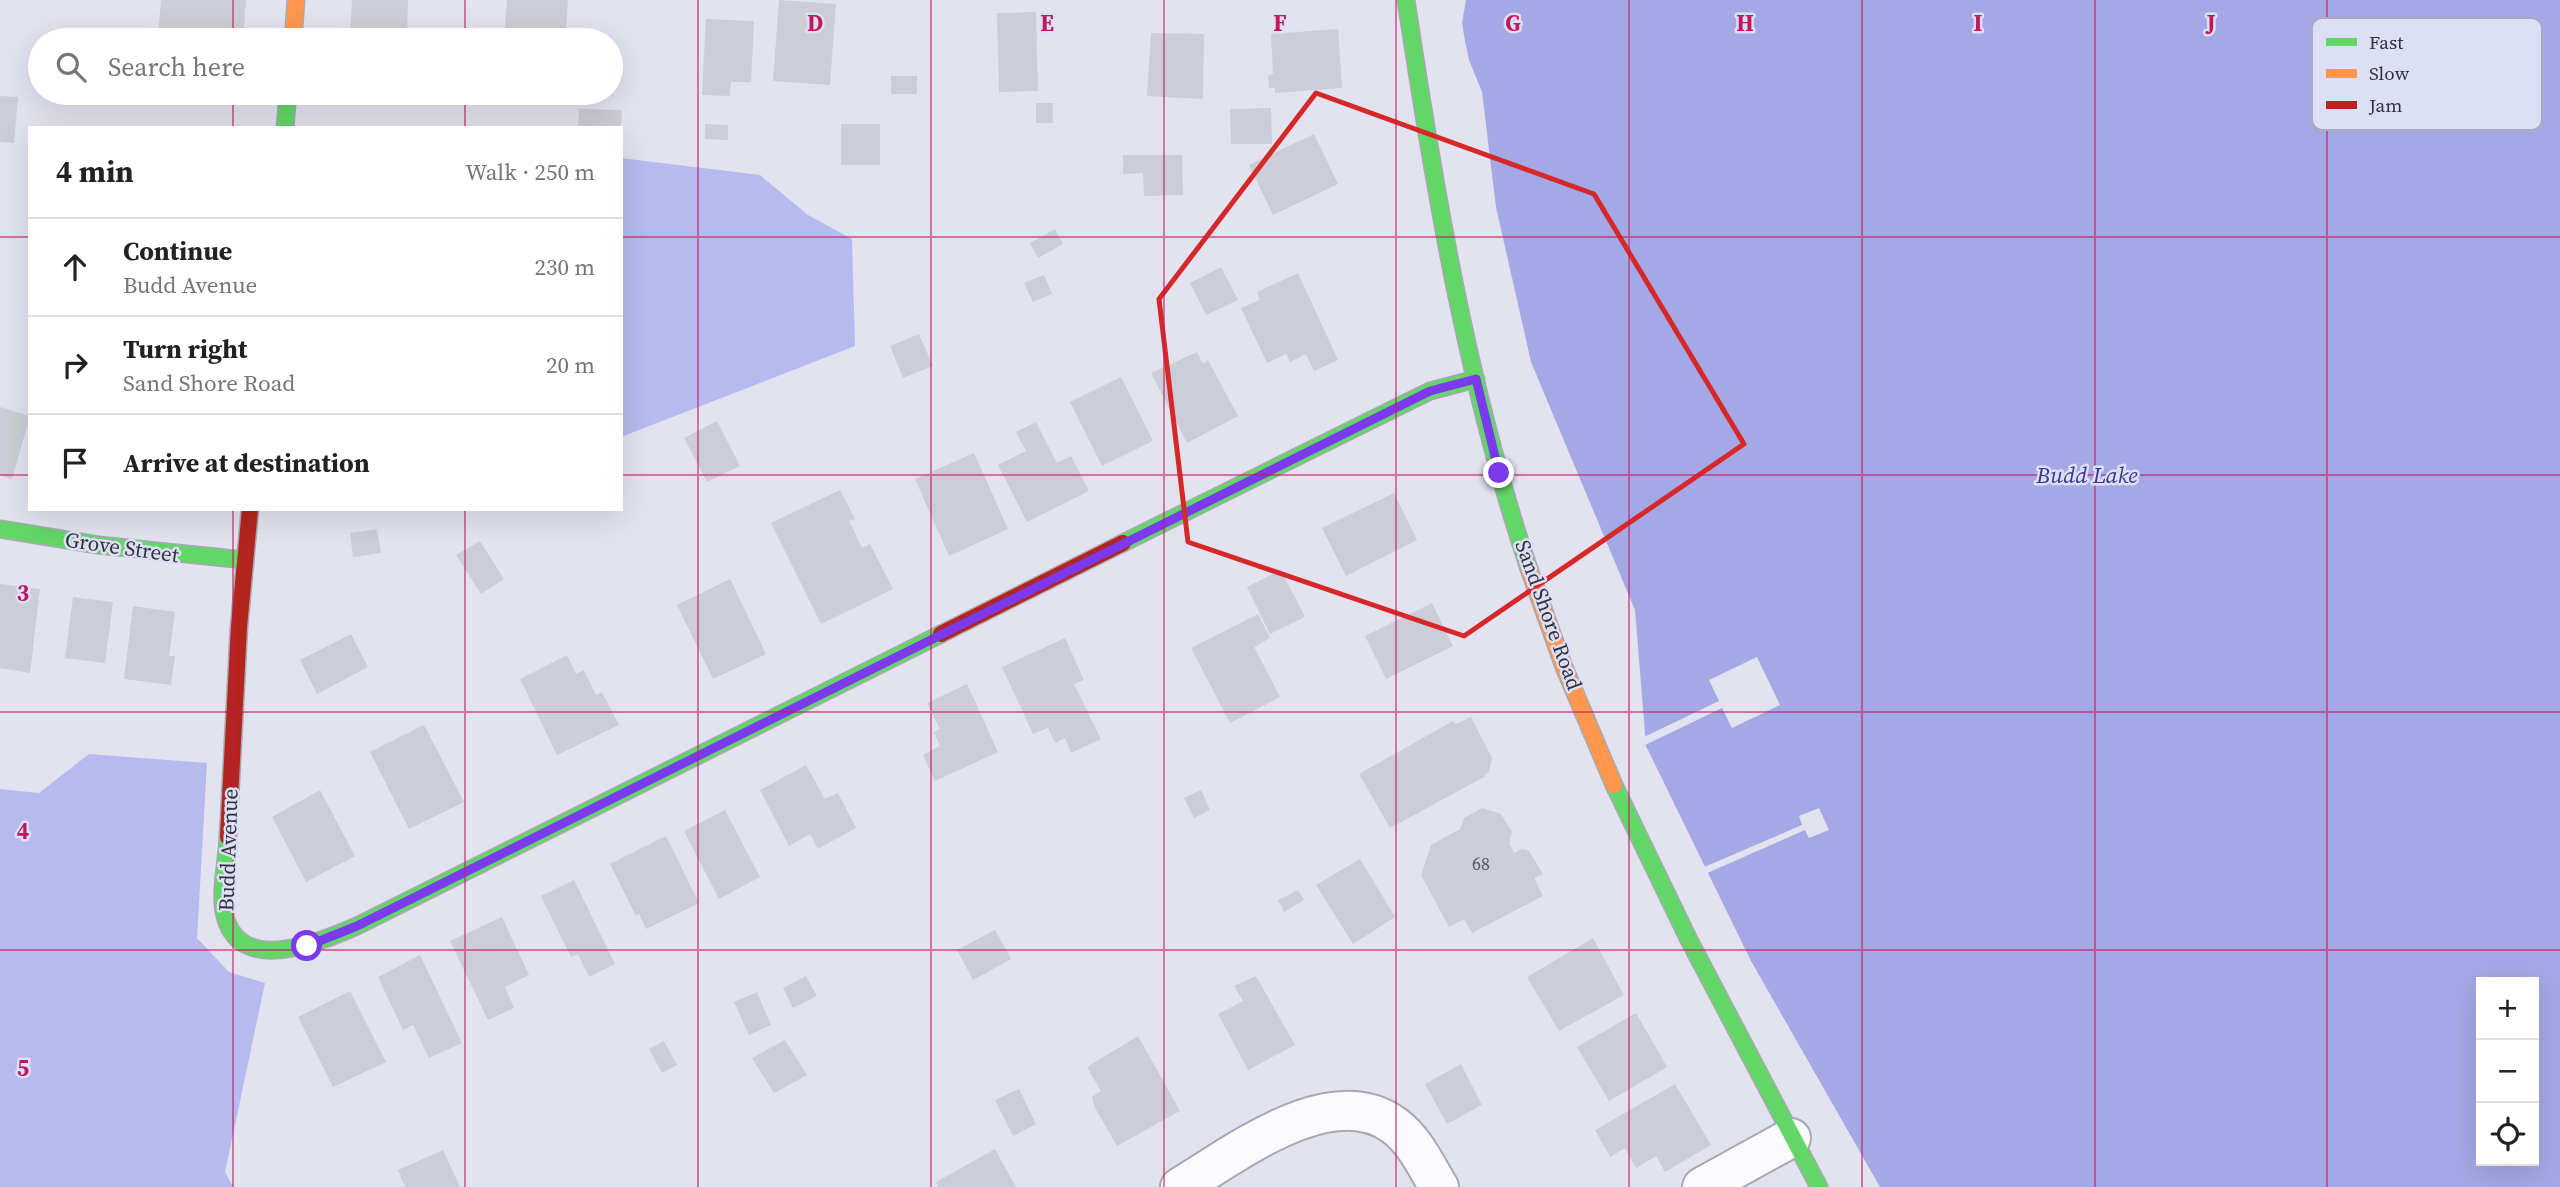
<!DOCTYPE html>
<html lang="en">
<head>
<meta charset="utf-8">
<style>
  body { margin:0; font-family:"Source Serif 4",serif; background:#f6f6f6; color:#222 }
  .controls { position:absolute; right:21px; bottom:21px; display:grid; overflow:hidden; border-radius:0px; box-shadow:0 7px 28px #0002 }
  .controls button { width:63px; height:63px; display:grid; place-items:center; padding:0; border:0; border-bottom:2px solid #e0e0e0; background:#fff; color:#222; font:35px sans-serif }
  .stop { position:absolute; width:21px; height:21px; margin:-16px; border:5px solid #7c3aed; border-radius:50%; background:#fff }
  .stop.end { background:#7c3aed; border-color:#fff; box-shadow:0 2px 7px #0008 }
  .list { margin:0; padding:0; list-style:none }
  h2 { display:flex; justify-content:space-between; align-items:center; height:91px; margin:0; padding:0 28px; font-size:30px }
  h2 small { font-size:23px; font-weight:400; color:#767676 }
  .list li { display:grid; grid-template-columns:46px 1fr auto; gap:21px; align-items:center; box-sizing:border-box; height:98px; padding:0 28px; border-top:2px solid #e0e0e0 }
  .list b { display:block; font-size:26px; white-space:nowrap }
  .list p { margin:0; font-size:23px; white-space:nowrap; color:#767676 }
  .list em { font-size:23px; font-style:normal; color:#767676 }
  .icon { flex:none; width:38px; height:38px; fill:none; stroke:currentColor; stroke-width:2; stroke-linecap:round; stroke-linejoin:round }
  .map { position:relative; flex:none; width:2560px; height:1187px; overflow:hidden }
  .search { position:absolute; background:#fff; box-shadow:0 7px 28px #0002; left:28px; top:28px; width:595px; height:77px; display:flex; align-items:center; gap:18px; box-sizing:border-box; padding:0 24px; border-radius:38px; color:#767676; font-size:26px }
  .panel { position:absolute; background:#fff; box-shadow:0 7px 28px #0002; left:28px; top:126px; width:595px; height:385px; border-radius:0px }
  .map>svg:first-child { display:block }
  .forest { fill:#b7baee }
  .water { fill:#a4a8e5; fill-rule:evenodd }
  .pier { fill:#e2e3ef }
  .building { fill:#cccdd6 }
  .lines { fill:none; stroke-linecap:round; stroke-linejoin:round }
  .street-casing { stroke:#a7a8b1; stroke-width:42 }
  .fast-casing { stroke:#a7a8b1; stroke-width:19 }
  .slow-casing { stroke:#a7a8b1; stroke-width:19 }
  .jam-casing { stroke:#a7a8b1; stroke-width:19 }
  .street { stroke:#fbfbfd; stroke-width:38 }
  .fast { stroke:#63d668; stroke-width:16 }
  .slow { stroke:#ff974d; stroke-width:16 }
  .jam { stroke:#b3261e; stroke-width:16 }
  .route { stroke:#7c3aed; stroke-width:9 }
  .marked { fill:none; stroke:#d62828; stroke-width:5; stroke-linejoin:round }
  .grid { fill:none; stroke:#c2185b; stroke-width:2; stroke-opacity:0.55 }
  .labels { text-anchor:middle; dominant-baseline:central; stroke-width:5; stroke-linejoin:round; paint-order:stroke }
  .number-label { font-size:18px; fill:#585962 }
  .street-label { font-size:21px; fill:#30313a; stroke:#dcdff5 }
  .water-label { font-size:23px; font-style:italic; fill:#3c3696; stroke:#dcdff5 }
  .key { fill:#dcdff5; stroke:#a8abbd; stroke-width:2 }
  .key-label { font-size:19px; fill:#30313a }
  .grid-label { font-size:23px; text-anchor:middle; font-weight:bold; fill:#c2185b; stroke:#dcdff5; stroke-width:5; stroke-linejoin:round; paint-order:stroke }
</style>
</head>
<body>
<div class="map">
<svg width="2560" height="1187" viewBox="0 0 2560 1187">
  <rect width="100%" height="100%" fill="#e2e3ef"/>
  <path class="forest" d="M621,158L760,175L808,215L852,239L855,346L621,437Z
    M89,754L207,763L197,938L229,972L265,983L225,1172L233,1187H0V789L39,793Z"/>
  <path class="water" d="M1466,0H2560V1187H1880L1751,961L1646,746L1635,610L1531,362L1496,207L1482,92L1469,60L1465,41L1462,23ZM2481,982H2534V1161H2481Z"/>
  <path class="pier" d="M1757,657L1780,705L1732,728L1722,708L1643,746L1642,738L1719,701L1709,680Z
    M1819,808L1829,830L1809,838L1805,830L1705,874L1702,868L1802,825L1799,816Z"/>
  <path class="building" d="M161,0H246L243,40L158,36Z
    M352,0H408L407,40H350Z
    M507,0H568L565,40H504Z
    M779,0L836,4L830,85L773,81Z
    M1036,12L1038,91L999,92L997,13Z
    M706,19L754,21L751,82H731L730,96L702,95Z
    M1338,29L1342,88L1275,93V88H1269L1268,75L1273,74L1271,34Z
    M1151,33L1204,34L1203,99L1147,96Z
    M891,76H917V94H891Z
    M350,93H384V100L350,98Z
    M0,96L18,97L14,143L0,142Z
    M1036,103H1053V123H1036Z
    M1271,108L1272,144H1231L1230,109Z
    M579,109L622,110L621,128H578Z
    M705,124L728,125V140L705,139Z
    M841,124H880V165H841Z
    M1314,134L1338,184L1273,215L1249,165Z
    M1123,155H1182L1183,195L1144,196L1143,173L1123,174Z
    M1055,229L1063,244L1038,258L1030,243Z
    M1221,267L1238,300L1206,315L1190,283Z
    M1298,273L1338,360L1314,371L1306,354L1290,362L1286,354L1267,363L1241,308L1260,300L1257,292Z
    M1044,275L1052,294L1033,302L1024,283Z
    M919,334L933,366L903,378L890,346Z
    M1197,352L1203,364L1208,360L1238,416L1187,443L1151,373Z
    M1121,377L1153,441L1102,466L1070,402Z
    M0,407L30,416L12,479L0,475Z
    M717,421L740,466L707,482L684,438Z
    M1036,422L1057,463L1071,456L1089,491L1027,522L998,465L1026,451L1016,432Z
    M974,453L1008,529L949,556L915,479Z
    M840,490L855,519L849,521L862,548L870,544L893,589L821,624L771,523Z
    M1394,493L1417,540L1346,576L1322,528Z
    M377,529L381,553L353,557L350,533Z
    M480,541L504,579L481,594L456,555Z
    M1281,570L1305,617L1270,634L1247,587Z
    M730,579L766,654L713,679L677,605Z
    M0,584L40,589L30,673L0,668Z
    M73,597L113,602L105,663L65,658Z
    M1432,603L1453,646L1386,679L1365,636Z
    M133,606L175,612L169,656H175L171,685L124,679Z
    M1258,614L1270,638L1254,647L1280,697L1230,723L1191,648Z
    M351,634L368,667L317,694L300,660Z
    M1065,638L1084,680L1074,684L1101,739L1071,753L1065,738L1055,743L1048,728L1033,734L1002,667Z
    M567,655L576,674L584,670L596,695L602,692L619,725L557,755L520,679Z
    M967,684L998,752L935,781L923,755L940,746L934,732L940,729L927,703Z
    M1471,717L1492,758L1489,771L1484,777L1390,828L1359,774L1453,721L1456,724Z
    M424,725L464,802L409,829L370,752Z
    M806,765L825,799L838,793L856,828L818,849L810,834L789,846L760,790Z
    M320,790L355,856L306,882L272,817Z
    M1201,790L1210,810L1194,818L1184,798Z
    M1482,808L1501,814L1512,832L1509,843L1514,853L1522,849L1529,851L1543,874L1534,878L1543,896L1472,933L1464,919L1449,927L1421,875L1431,845L1460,829L1464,818Z
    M725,810L760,877L719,899L684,831Z
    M666,836L699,903L646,929L639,914L636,916L610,864Z
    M1360,859L1395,917L1353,944L1316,885Z
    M574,880L615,964L589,977L578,954L571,957L541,896Z
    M1298,890L1304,900L1284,912L1278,900Z
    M502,917L529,975L505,987L514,1008L488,1020L450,941Z
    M995,930L1011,959L973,980L957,950Z
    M1593,938L1624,995L1559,1031L1527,977Z
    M420,955L462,1043L429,1058L413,1025L403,1030L378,977Z
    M806,976L817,996L793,1008L783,988Z
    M1256,976L1295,1045L1248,1070L1218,1014L1243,1001L1234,986Z
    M350,991L386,1062L333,1087L298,1017Z
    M757,992L771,1025L749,1035L734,1002Z
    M1636,1013L1667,1067L1609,1101L1577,1047Z
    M1138,1036L1180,1111L1117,1146L1095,1108L1092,1097L1101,1091L1087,1067Z
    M785,1040L807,1075L774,1093L752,1058Z
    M664,1041L677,1065L662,1073L649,1049Z
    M1461,1064L1482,1105L1447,1124L1425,1084Z
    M1675,1084L1711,1145L1665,1172L1656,1156L1636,1168L1625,1148L1610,1157L1595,1130Z
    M1019,1089L1036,1124L1013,1136L995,1100Z
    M995,1149L1016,1187H938L936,1182Z
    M443,1150L460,1187H405L398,1170Z"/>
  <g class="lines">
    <g class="street-casing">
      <path id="street" d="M1180,1187C1234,1155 1332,1078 1395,1126C1415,1141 1426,1166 1439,1187
        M1702,1187L1791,1138"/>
    </g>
    <g class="fast-casing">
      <path id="fast" d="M1406,0C1435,192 1467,385 1529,569
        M285,128L288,93
        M0,529L98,545L245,560
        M1123,543L1430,391L1476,379
        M1614,785L1689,940L1819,1187
        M228,837C227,860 220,890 224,912C237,977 318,943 357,926L941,634"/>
    </g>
    <g class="slow-casing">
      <path id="slow" d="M293,40L296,0
        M1529,569L1564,667L1614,785"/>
    </g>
    <g class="jam-casing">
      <path id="jam" d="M941,634L1123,543
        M228,837L239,627L250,509"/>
    </g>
    <use href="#street" class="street"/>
    <use href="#fast" class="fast"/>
    <use href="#slow" class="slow"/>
    <use href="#jam" class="jam"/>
  </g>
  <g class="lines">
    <path class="route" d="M307,946L357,926L1430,391L1476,379L1499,473"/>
  </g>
  <path class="marked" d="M1316,93L1594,194L1744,444L1464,636L1188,542L1159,299Z"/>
  <path class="grid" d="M233,0V40M465,0V40M698,0V1187M931,0V1187M1164,0V1187M1396,0V1187M1629,0V1187M1862,0V1187M2095,0V1187M2327,0V1187M233,93V128M465,93V128M0,237H30M621,237H2560M0,475H30M621,475H2560M233,509V1187M465,509V1187M0,712H2560M0,950H2560"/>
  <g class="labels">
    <g class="number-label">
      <text x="1481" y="863">68</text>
    </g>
    <g class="street-label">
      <text transform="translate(122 547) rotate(8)">Grove Street</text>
      <text transform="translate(1549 615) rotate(70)">Sand Shore Road</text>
      <text transform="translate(228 850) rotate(-88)">Budd Avenue</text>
    </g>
    <g class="water-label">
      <text x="2087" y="475">Budd Lake</text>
    </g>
  </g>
  <rect x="2312" y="18" width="230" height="112" rx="10" class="key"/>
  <rect x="2326" y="38" width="31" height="8" fill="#63d668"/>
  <rect x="2326" y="69" width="31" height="9" fill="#ff974d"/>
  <rect x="2326" y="101" width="31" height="8" fill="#b3261e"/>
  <g class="key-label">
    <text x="2369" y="49">Fast</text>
    <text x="2369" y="80">Slow</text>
    <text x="2369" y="112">Jam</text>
  </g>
  <g class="grid-label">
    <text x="815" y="31">D</text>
    <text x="1047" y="31">E</text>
    <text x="1280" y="31">F</text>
    <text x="1513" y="31">G</text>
    <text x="1745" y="31">H</text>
    <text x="1978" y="31">I</text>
    <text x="2211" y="31">J</text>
    <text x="23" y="601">3</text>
    <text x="23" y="839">4</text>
    <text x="23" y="1076">5</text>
  </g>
</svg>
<div class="controls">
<button>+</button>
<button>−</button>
<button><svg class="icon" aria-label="locate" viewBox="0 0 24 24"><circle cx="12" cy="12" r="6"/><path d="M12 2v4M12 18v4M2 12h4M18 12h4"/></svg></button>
</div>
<div class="stop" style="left:307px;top:946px"></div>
<div class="stop end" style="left:1499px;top:473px"></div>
<div class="search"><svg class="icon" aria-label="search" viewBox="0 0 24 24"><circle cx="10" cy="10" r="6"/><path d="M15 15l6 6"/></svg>Search here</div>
<section class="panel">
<h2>4 min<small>Walk · 250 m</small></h2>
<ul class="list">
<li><svg class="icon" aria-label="ahead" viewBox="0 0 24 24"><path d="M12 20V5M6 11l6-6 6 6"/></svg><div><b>Continue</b><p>Budd Avenue</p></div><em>230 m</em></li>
<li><svg class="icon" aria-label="right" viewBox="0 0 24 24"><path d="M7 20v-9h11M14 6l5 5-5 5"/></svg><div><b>Turn right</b><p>Sand Shore Road</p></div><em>20 m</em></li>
<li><svg class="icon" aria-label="arrive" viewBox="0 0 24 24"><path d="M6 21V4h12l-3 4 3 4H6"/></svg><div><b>Arrive at destination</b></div></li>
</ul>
</section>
</div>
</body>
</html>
